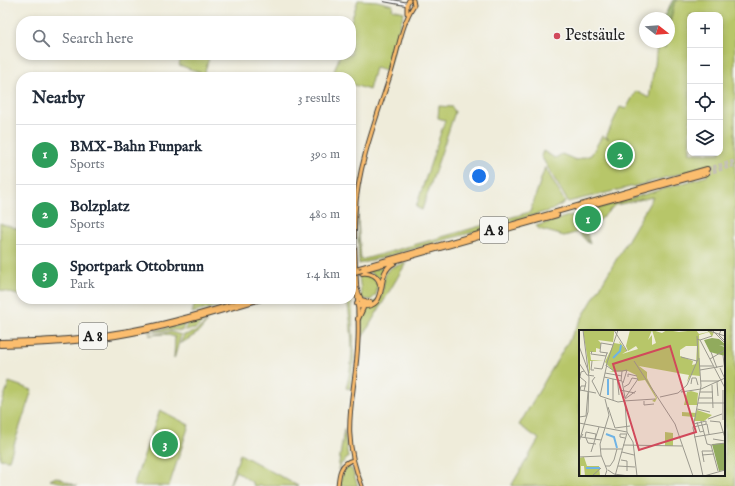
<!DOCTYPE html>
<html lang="en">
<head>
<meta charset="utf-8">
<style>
  body { margin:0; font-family:"IM FELL English",serif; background:#f2f2f3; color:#1f2937 }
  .controls { position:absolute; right:12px; top:12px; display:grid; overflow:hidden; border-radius:8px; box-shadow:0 2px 6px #0003 }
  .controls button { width:36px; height:36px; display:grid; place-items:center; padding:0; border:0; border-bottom:1px solid #e0e1e3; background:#fff; color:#1f2937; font:20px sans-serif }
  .compass { position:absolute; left:639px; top:12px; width:36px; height:36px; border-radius:50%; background:#fff; box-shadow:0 2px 6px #0003; rotate:107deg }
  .you { position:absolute; left:479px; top:176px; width:14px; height:14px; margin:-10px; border:3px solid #fff; border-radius:50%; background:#1a73e8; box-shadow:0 0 0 6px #1a73e833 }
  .badge { display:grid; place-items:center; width:26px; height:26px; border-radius:50%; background:#b45309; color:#fff; font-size:13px; font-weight:700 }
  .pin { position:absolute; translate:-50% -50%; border:2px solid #fff; box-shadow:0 1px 4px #0006 }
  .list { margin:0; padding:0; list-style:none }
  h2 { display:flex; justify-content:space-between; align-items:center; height:52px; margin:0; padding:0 16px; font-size:17px }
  h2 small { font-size:13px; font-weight:400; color:#747a83 }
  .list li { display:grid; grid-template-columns:26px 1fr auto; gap:12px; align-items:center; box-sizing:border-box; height:60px; padding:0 16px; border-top:1px solid #e0e1e3 }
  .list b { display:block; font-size:15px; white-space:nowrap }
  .list p { margin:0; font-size:13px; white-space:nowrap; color:#747a83 }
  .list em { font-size:13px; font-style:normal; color:#747a83 }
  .icon { flex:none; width:22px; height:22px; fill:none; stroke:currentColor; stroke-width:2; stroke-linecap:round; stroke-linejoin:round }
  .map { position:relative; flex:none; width:735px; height:486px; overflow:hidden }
  .search { position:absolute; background:#fff; box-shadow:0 2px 6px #0003; left:16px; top:16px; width:340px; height:44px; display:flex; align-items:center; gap:10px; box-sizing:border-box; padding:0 14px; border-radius:16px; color:#747a83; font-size:15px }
  .panel { position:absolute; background:#fff; box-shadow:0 2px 6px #0003; left:16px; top:72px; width:340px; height:232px; border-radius:16px }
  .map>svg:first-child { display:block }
  .green { fill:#b7c669; stroke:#6a7142; fill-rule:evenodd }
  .forest { fill:#91ab5d; stroke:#56643c }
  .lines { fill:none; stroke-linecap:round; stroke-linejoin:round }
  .highway-tunnel { stroke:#c5c2b4; stroke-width:4; stroke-dasharray:4 2; stroke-linecap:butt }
  .minor-casing { stroke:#3c3b38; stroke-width:4.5 }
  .major-casing { stroke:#3c3b38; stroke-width:5 }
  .highway-casing { stroke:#3c3b38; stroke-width:6 }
  .minor { stroke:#fff; stroke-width:2.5 }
  .major { stroke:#fbbd6e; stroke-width:3 }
  .highway { stroke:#fbbd6e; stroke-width:4 }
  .highway-bridge-casing { stroke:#3c3b38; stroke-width:6; stroke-linecap:butt }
  .highway-bridge { stroke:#fbbd6e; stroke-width:4 }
  .poi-dot { fill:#d1495b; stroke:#f6f6f2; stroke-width:1.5 }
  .labels { text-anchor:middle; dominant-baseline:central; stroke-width:3; stroke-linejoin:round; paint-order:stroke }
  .shield { fill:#f6f6f2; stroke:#5d5d5c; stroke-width:1 }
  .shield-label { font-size:15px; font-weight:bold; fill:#1c1c1c }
  .poi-label { font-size:16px; fill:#1c1c1c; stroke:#f6f6f2; text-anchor:start }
  .inset-river { fill:none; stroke:#6fb3e5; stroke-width:2 }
  .inset-road { fill:none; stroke:#9b998e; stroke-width:1 }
  .view { fill:#d1495b; fill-opacity:0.15; stroke:#d1495b; stroke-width:2 }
  .inset-edge { fill:none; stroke:#1c1c1c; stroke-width:2 }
</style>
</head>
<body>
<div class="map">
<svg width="735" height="486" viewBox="0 0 735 486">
  <rect width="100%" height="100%" fill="#f6f6f2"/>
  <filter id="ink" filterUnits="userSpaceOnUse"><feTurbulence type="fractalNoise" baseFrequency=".025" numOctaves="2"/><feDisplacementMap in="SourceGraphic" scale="8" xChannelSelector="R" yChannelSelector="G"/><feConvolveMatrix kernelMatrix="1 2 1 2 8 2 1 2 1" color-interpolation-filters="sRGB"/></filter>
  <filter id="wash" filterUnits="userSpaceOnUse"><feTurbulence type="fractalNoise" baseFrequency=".012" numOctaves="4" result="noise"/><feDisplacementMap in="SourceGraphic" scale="16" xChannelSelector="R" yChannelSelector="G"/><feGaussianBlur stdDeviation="0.9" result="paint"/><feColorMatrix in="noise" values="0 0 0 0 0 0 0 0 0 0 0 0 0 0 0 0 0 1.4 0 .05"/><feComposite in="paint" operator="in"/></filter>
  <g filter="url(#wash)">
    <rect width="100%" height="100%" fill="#efecda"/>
    <path class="green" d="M358,0L377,1L393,5L392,9L404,12L387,71L375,68L369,90L351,84V77H332L340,55H351V21Z
      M673,0H735V486H511L539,439L519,425L653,197L615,205L587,233L590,244L575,215L707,176V166L643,184L568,202L541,156L543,151L555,158L562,154L576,160L591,155L602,136L609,139L606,137L620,107L626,109L636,91L649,98L654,67L655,66L657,42H669V18H663ZM690,15H720V153H690ZM580,331H724V475H580Z
      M182,55H210L204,74L179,65Z
      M439,106L452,107L455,112L422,210L416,207L445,120L438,118Z
      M545,167L565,202L552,210L359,264L357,206L361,260L530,212Z
      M572,215L589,244L578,232L564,236L539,229L536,226Z
      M0,223L21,230V296L0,290Z
      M406,263L362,338L361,314L363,309C389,294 379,298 386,272L392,267Z
      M386,266L382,274L381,280L368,271Z
      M361,274L372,277L378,283L376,295L371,300L362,299L359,276Z
      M351,288L354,360L350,389L346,388C355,357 352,331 347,299H351Z
      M196,299H198V304L215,299H244L192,313Z
      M210,316L195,329L185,330L187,323Z
      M207,322L198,333L180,344L184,335L195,332Z
      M184,324L182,331L175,330L148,332Z
      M171,332L181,335L174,359L175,337L165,334L149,335Z
      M9,382L32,390L9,460L0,459V409Z
      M160,410L189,425L169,486H133Z
      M344,429L348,458L341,464L338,470Z
      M240,454L298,486H253L254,484L236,471L229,486Z
      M347,467L352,469L358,486H339L343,472Z
      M56,477L77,486L50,480Z"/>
    <path class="forest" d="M673,0H677L674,4L669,28V18H663Z
      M657,42H667L665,48L660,47L657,50Z"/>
  </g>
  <g filter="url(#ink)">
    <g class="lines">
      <path class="highway-tunnel" d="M707,169L735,161
        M707,173L735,165"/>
      <g class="minor-casing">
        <path id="minor" d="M385,0L407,4"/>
      </g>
      <g class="major-casing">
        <path id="major" d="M407,13V4L409,0
          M338,486C339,474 340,463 353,460
          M362,486C338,428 356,398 358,340C360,298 352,256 355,213C358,165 376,119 391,73C398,51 401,25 414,5L413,0"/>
      </g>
      <g class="highway-casing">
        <path id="highway" d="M577,209L707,173
          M351,232L354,225
          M351,236H354
          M351,241L354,247
          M356,269L707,169
          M362,270L557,215
          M362,273C371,272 379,276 380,285
          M351,275H352
          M357,290L361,300L365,301
          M357,304L370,302
          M358,306C393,310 372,274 394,263
          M358,319L364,306
          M0,342C39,341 78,340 116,333C162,326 206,312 250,299
          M0,345C39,344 77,342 116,336C165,328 213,313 261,299"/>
      </g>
      <use href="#minor" class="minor"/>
      <use href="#major" class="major"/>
      <use href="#highway" class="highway"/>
      <g class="highway-bridge-casing">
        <path id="highway-bridge" d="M351,270L356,269
          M351,273L362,270"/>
      </g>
      <use href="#highway-bridge" class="highway-bridge"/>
    </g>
  </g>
  <circle class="poi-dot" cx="557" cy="36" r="4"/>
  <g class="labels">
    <g class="shield">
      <rect x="480" y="217" width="28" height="26" rx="3"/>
      <rect x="79" y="323" width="28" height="26" rx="3"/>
    </g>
    <g class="shield-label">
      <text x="494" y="230">A 8</text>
      <text x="93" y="336">A 8</text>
    </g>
    <g class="poi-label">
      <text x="565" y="36">Pestsäule</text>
    </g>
  </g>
  <g transform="translate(579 330)">
    <rect width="146" height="146" fill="#efecda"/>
    <path d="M4,0H35V4L34,12L19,10L22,13L21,19L17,18V22H11L12,30L25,31H11V45ZM51,0H73L69,10L73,5V15L77,13L73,0L83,3L88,0L100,2L117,0L120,4L129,2L128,0L135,2L133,7L130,2L120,5L121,46L112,45L108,52L110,45L60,36L68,42V48L78,68L76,72L73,71L77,68L66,50L59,51L57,45L49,41L30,42L34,41L26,32L35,13L41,14L40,11L48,21L43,24L59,19L57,16L49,21L47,16ZM107,16H118L117,34L113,35L114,31L101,26V20ZM112,61L119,63L118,75H105L108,62ZM118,80L133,85L125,91H115L116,87L103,86V82L117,83ZM86,102L94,103V116H86ZM5,127L8,136H20L21,146H6L5,136H2V145H0V128Z" fill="#b7c669" fill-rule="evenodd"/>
    <path d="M133,8L140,9L146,14V16L140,15L146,17V26L131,22L125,10ZM146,113V140L140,141L133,114Z" fill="#91ab5d"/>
    <path class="inset-river" d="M34,28L41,21L42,15M29,65V49M27,104L35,107L38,118M7,138H21"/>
    <path class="inset-road" d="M35,0L48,21M127,0L146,6M133,0L146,13M142,0L140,5L146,11M118,9L121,10L146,58M121,10L133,6M22,13L21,22L29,23M22,13L34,15M0,16L10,43M13,21L12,24L27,26M132,22L138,38M144,25L146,42M102,27L118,31M120,28L122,56L114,98L124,146M131,29L146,20M13,31L12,40H15M55,31L96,94L114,146M0,33L8,45L15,46M28,34L21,66L39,72L46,71M27,36L39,0M28,36L35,41H43M121,36H134M15,38L23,39L28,23M141,38L146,49M121,40L144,36M5,41L2,42L1,47L7,52L5,61M26,43L43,46M38,46L40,65M16,47L13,51L21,66M25,47L43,51L46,68M49,47V44L58,46M42,51L43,41L48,40M122,51H140M138,52L139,66M44,53L48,40M112,54L113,48H117L119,55M133,55L134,78M45,57L50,54L53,48L59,49L46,68M1,60L17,63M41,60L56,63M102,62L122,59L146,48M121,62H134M0,64L2,56H7M81,67L99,63L108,55L119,29L118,6M120,68H134M26,69L30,85L21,114L22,125L28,140L26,146M46,69L57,61M34,70V49M44,71L76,69M65,71V75L75,74M46,72L48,102M119,73H146M29,77L36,98L51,96M118,79L131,82M0,87L7,86L9,62M129,89L143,84M144,90V60M122,91L128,114L132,115M131,91L141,92L146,108M118,92L121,102L125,101M0,93L48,102L54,112L58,146M115,94L127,91V94M114,97L128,94L130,104M4,104L2,107L22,110M115,107L146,102M6,108L7,102L17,104L16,109M7,108L9,113L17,114M46,108L41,107V104H47M134,109L146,111M0,112L9,82L10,48L4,0M44,115L103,116M132,115L139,141M132,115L146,113M22,119H43M12,122L20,97M43,122L55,125M123,125L135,124M0,127L22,126M42,130L48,131V141M125,132L123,121H133M26,136H31L35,130L38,119M39,136L56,137M29,140L35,144L50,146M13,146L22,138M36,146L48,103M125,146L146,140"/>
    <path class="view" d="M91,16L117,102L60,120L34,34Z"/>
    <rect width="146" height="146" class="inset-edge"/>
  </g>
</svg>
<div class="controls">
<button>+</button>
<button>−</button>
<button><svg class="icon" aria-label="locate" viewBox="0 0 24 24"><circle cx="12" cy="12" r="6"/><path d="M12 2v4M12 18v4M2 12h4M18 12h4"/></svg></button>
<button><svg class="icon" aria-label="layers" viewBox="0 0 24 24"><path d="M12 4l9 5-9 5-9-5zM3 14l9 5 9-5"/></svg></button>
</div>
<svg class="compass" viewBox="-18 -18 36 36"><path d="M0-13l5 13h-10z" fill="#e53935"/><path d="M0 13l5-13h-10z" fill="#747a83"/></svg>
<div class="you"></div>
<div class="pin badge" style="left:588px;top:219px;background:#2e9e5b">1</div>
<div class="pin badge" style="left:620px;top:155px;background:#2e9e5b">2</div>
<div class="pin badge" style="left:165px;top:444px;background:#2e9e5b">3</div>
<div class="search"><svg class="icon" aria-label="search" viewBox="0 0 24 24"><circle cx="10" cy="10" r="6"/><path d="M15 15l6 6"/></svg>Search here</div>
<section class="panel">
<h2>Nearby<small>3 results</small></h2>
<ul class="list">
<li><span class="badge" style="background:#2e9e5b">1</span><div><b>BMX-Bahn Funpark</b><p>Sports</p></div><em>390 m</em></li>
<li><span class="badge" style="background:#2e9e5b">2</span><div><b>Bolzplatz</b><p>Sports</p></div><em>480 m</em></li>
<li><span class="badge" style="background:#2e9e5b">3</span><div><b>Sportpark Ottobrunn</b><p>Park</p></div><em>1.4 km</em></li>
</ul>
</section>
</div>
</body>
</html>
